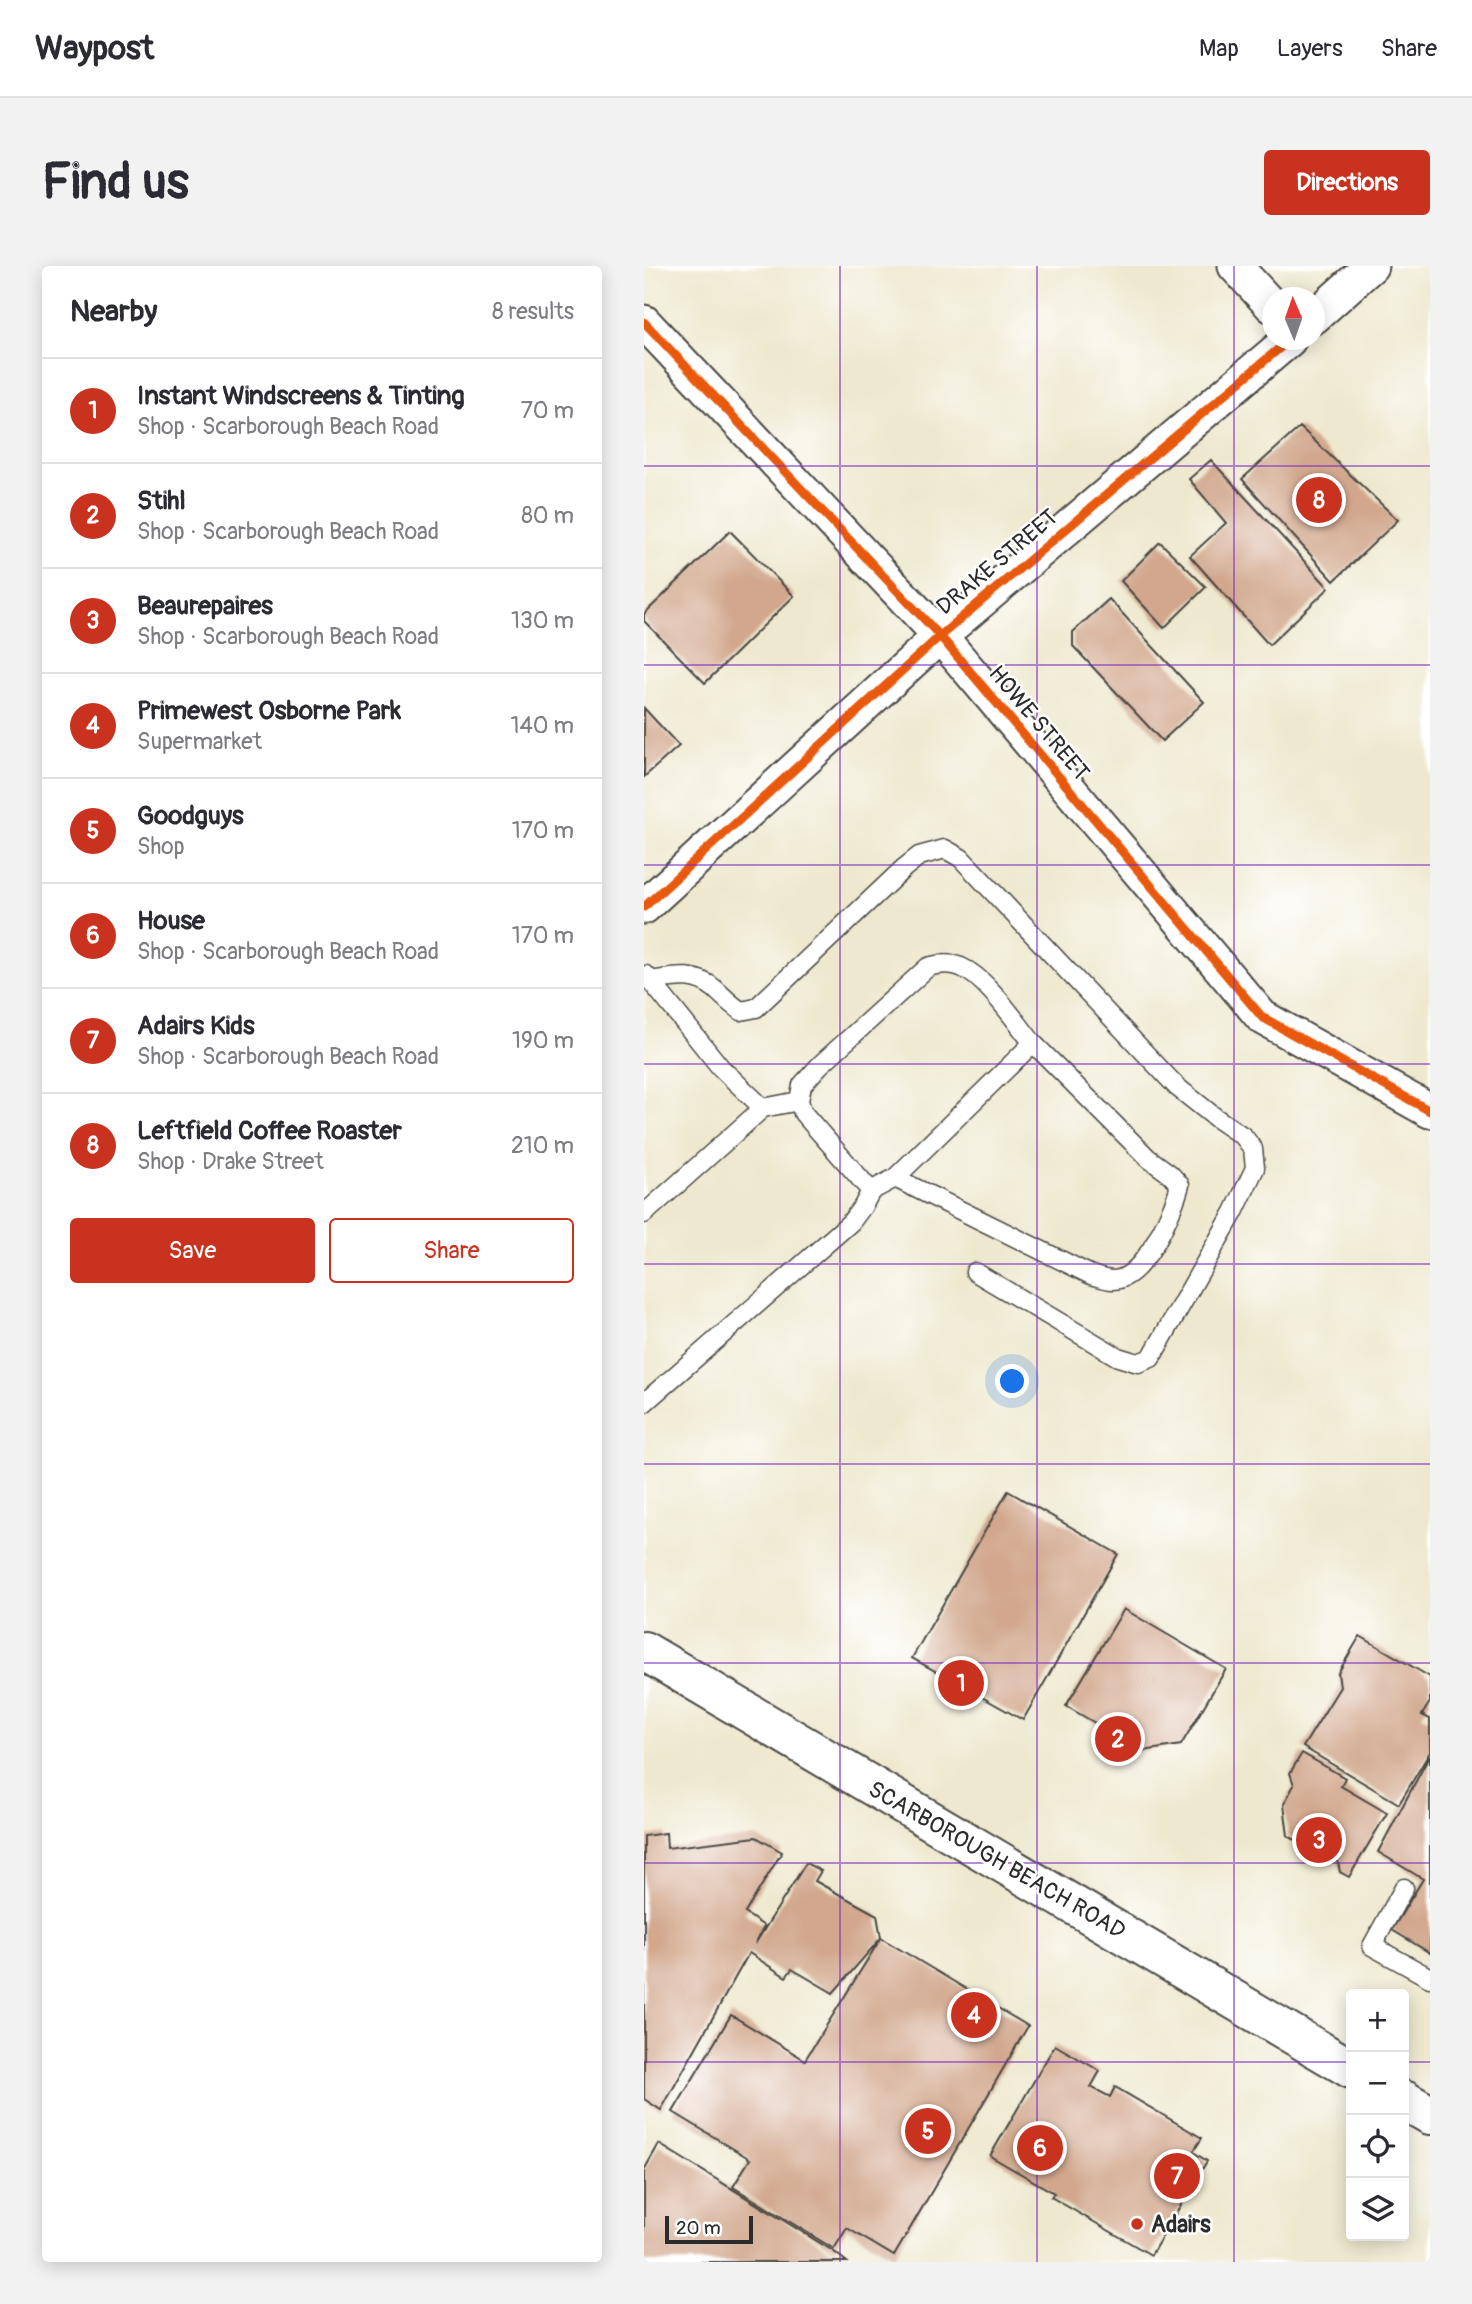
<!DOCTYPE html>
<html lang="en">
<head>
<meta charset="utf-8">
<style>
  body { margin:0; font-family:Pangolin,sans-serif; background:#f2f2f3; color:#2b2b33 }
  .controls { position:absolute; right:21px; bottom:21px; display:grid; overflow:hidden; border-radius:7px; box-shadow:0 4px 18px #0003 }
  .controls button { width:63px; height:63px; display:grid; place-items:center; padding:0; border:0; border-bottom:2px solid #e1e1e2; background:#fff; color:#2b2b33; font:35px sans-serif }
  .compass { position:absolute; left:618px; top:21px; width:63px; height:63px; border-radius:50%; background:#fff; box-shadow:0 4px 18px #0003; rotate:358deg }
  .scale { position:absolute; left:21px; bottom:18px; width:88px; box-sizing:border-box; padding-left:7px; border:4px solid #2b2b2b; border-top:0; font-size:19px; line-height:24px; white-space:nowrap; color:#2b2b2b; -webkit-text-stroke:5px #fff; paint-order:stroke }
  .you { position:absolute; left:369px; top:1116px; width:24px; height:24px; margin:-18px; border:5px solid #fff; border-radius:50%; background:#1a73e8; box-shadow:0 0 0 10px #1a73e833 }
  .badge { display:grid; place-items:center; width:46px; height:46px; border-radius:50%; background:#c8321e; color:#fff; font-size:23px; font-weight:700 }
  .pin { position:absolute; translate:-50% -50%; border:4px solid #fff; box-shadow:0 2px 7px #0006 }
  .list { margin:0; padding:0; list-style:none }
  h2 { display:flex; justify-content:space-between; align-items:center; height:91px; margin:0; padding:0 28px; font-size:30px }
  h2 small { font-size:23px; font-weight:400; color:#7c7c81 }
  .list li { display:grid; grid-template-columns:46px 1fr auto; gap:21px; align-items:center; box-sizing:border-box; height:105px; padding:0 28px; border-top:2px solid #e1e1e2 }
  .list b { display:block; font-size:26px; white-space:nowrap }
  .list p { margin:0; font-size:23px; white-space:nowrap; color:#7c7c81 }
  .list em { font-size:23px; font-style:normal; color:#7c7c81 }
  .actions { display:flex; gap:14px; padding:21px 28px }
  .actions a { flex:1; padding:16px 0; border:2px solid #c8321e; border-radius:7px; text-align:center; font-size:24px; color:#c8321e }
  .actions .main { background:#c8321e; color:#fff }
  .icon { flex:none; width:38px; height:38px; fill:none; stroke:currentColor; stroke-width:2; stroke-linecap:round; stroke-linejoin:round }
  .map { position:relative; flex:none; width:786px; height:1996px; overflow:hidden; border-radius:7px }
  header { display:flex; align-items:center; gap:42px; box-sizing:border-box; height:98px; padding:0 35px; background:#fff; border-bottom:2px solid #e1e1e2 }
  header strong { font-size:33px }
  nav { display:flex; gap:38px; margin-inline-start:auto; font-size:24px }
  .intro { display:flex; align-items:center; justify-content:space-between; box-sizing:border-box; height:168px; padding:0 42px }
  h1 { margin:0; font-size:49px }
  .button { padding:18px 32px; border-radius:7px; background:#c8321e; color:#fff; font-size:24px; font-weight:700 }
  main { display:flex; gap:42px; padding:0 42px }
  aside { flex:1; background:#fff; border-radius:7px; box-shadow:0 4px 18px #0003 }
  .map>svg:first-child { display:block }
  .building { fill:#d2a78d }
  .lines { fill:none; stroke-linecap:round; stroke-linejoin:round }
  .service-casing { stroke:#484743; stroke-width:21 }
  .minor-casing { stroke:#484743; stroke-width:37 }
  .primary-casing { stroke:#484743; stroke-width:42 }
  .service { stroke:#fff; stroke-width:18 }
  .minor { stroke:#fff; stroke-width:33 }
  .primary { stroke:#fff; stroke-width:38 }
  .cycleway-casing { stroke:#fff; stroke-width:13 }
  .cycleway { stroke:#e8590c; stroke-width:9 }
  .grid { fill:none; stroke:#7b2cbf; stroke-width:2; stroke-opacity:0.55 }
  .poi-dot { fill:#c8321e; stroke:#fff; stroke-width:2.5 }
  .labels { text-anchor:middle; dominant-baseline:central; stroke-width:5; stroke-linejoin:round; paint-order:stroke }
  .street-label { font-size:23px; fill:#2b2b2b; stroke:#fff }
  .poi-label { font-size:23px; font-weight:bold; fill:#2b2b2b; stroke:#fff; text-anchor:start }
</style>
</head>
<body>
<header>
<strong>Waypost</strong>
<nav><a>Map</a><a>Layers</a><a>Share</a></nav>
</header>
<div class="intro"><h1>Find us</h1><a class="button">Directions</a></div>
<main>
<aside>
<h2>Nearby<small>8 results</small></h2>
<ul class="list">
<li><span class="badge">1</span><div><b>Instant Windscreens &amp; Tinting</b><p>Shop · Scarborough Beach Road</p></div><em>70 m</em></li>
<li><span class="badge">2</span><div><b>Stihl</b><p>Shop · Scarborough Beach Road</p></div><em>80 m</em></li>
<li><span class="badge">3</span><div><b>Beaurepaires</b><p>Shop · Scarborough Beach Road</p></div><em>130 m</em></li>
<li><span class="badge">4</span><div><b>Primewest Osborne Park</b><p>Supermarket</p></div><em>140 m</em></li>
<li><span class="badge">5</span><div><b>Goodguys</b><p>Shop</p></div><em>170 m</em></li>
<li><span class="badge">6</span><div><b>House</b><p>Shop · Scarborough Beach Road</p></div><em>170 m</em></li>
<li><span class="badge">7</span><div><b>Adairs Kids</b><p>Shop · Scarborough Beach Road</p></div><em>190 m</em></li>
<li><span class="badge">8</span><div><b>Leftfield Coffee Roaster</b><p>Shop · Drake Street</p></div><em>210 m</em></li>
</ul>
<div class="actions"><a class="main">Save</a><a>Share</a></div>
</aside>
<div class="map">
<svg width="786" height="1996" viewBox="0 0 786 1996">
  <rect width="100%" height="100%" fill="#fff"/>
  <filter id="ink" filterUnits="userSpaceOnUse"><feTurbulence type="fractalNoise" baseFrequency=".0143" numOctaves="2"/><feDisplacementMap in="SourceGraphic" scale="14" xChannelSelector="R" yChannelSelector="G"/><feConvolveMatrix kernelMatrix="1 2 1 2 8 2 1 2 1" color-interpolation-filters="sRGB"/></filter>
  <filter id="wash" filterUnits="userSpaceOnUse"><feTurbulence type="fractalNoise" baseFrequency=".00686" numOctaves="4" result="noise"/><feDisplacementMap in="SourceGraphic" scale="28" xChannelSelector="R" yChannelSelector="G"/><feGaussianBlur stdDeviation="1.57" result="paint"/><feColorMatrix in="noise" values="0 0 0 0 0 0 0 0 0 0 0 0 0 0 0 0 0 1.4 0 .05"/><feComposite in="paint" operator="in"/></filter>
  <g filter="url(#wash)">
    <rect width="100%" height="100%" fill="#eee8ce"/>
    <g id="blocks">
      <path class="building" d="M656,161L754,254L690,315L598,213Z
        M567,194L685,322L625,379L546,290L582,257L545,213Z
        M86,265L150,330L61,417L0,355V348Z
        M516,276L562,321L520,362L477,315Z
        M465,333L560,436L518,475L429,380V366Z
        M0,442L35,480L0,511Z
        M364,1225L474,1288L379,1454L268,1392Z
        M480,1343L582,1403L537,1479L499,1485L422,1440Z
        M716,1370L786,1411V1436L778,1449L786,1453V1486L755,1538L659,1481L696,1421L694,1407Z
        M658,1487L701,1512L697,1520L743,1547L705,1611L696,1606L694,1596L644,1570L640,1538L650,1519L646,1507Z
        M786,1489V1687L748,1664L779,1613L734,1586Z
        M22,1567L23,1582L112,1571L138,1586L101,1647L120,1660L111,1678L162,1597L177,1605L171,1615L233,1649L237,1672L384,1760L250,1990L203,1962L190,1983L89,1921L106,1893L29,1846L87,1749L161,1794L237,1672L189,1727L148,1703L142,1711L105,1687L17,1844L0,1833V1570Z
        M411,1779L456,1805L447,1821L466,1831L471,1821L558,1872L549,1886L563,1895L507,1989L407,1931L410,1927L346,1890Z
        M15,1878L189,1985L203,1996H0V1904Z"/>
    </g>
  </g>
  <g filter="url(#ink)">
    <use href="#blocks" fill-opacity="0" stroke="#484743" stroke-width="2"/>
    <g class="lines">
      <g class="service-casing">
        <path id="service" d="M2,709L77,802L119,842L155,835
          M6,715C31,711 51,706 71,723C80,731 87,739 97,745L112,742L260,602L275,590L301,583L317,592L533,821L572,852L600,871L609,883L611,902L590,946L507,1092L494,1097L474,1091L331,1006
          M227,925L159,847L155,835L158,819L176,799L284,701C294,698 307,697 317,701C344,713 370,754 389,777
          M0,948L119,842
          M0,1137L207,956L219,940L227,925L251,912L389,777L504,892L526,908L536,919C529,945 500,1014 469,1014C462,1014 454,1011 447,1009L251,912
          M760,1622L728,1680L786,1712"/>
      </g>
      <g class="minor-casing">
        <path id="minor" d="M591,0L628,40
          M670,51L727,0
          M0,56L296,370L618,751L786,845
          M0,641L296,370L645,74"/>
      </g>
      <g class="primary-casing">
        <path id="primary" d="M0,1385L707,1803
          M760,1834L786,1849"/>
      </g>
      <use href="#service" class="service"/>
      <use href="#minor" class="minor"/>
      <use href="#primary" class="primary"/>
      <g class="cycleway-casing">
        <path id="cycleway" d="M0,56L296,370L618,751L786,845
          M0,641L296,370L645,74"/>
      </g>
      <use href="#cycleway" class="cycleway"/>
    </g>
  </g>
  <path class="grid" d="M196,0V1996M393,0V1996M590,0V1996M0,200H786M0,399H786M0,599H786M0,798H786M0,998H786M0,1198H786M0,1397H786M0,1597H786M0,1796H707M760,1796H786"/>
  <circle class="poi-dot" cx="493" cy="1958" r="7"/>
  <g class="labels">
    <g class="street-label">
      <text transform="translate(353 296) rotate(-40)">DRAKE STREET</text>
      <text transform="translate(395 457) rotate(50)">HOWE STREET</text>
      <text transform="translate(353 1594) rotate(30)">SCARBOROUGH BEACH ROAD</text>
    </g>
    <g class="poi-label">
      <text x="507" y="1958">Adairs</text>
    </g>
  </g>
</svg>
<div class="controls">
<button>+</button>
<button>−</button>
<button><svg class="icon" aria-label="locate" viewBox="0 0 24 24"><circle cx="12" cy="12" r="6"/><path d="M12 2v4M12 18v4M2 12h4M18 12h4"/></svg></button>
<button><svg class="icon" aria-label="layers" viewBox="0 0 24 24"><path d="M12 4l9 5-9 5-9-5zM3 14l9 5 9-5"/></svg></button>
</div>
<svg class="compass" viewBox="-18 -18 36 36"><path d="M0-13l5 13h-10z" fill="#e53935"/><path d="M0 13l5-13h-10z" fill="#7c7c81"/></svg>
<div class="scale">20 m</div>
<div class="you"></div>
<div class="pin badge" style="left:317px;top:1417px">1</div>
<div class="pin badge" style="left:474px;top:1473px">2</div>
<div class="pin badge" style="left:675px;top:1574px">3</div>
<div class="pin badge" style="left:330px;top:1749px">4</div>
<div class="pin badge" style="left:284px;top:1865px">5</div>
<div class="pin badge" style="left:396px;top:1882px">6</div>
<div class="pin badge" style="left:533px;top:1910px">7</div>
<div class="pin badge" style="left:675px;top:234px">8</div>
</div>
</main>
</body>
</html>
